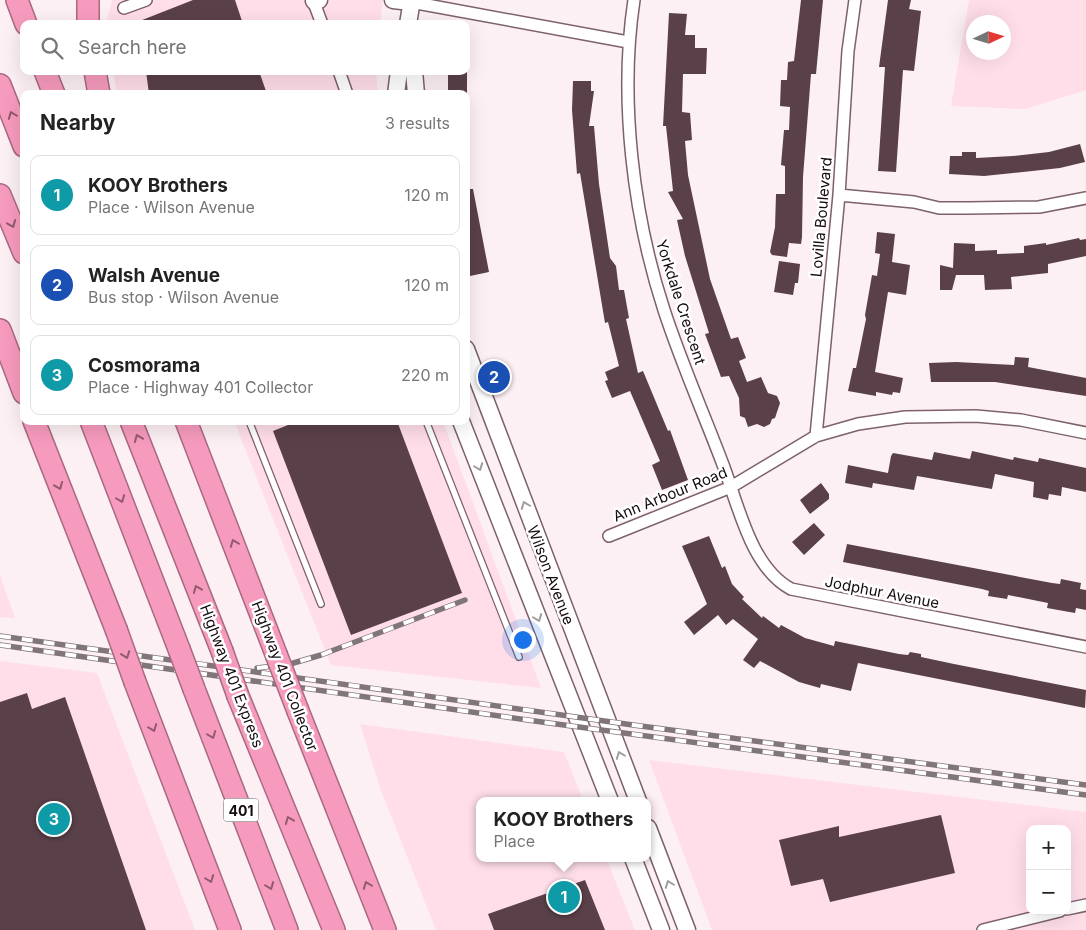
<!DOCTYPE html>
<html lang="en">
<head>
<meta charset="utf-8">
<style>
  body { margin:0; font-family:Inter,sans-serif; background:#f2f2f2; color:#222 }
  .controls { position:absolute; right:15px; bottom:15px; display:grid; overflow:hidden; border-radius:10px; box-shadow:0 5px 20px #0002 }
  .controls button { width:45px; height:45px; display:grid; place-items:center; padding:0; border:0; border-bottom:1px solid #e0e0e0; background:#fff; color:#222; font:25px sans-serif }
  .compass { position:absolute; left:966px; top:15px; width:45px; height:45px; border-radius:50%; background:#fff; box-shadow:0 5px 20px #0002; rotate:86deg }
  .you { position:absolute; left:522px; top:639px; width:18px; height:18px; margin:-12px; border:4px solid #fff; border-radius:50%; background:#1a73e8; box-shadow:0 0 0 8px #1a73e833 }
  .badge { display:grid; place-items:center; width:32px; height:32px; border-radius:50%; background:#1a73e8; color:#fff; font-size:16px; font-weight:700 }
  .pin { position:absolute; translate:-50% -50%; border:2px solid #fff; box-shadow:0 1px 5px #0006 }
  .popup { position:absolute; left:476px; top:797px; width:175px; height:65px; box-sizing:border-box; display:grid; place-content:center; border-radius:10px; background:#fff; filter:drop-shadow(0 1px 4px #0005); font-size:16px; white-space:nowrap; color:#767676 }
  .popup b { font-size:19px; color:#222 }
  .popup::after { content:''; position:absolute; left:50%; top:100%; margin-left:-10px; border:10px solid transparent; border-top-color:#fff }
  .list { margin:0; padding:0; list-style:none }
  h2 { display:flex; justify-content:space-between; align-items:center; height:65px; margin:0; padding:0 20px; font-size:21px }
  h2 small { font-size:16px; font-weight:400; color:#767676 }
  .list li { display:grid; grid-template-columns:32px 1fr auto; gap:15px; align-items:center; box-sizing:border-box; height:80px; margin:0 10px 10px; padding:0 10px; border:1px solid #e0e0e0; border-radius:10px }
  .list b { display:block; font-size:19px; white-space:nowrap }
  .list p { margin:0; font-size:16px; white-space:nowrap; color:#767676 }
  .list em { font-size:16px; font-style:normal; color:#767676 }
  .icon { flex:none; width:28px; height:28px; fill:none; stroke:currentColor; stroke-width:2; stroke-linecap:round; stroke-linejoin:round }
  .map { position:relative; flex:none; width:1086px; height:930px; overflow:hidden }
  .search { position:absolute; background:#fff; box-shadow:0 5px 20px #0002; left:20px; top:20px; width:450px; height:55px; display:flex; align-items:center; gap:12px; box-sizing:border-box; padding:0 18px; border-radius:10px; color:#767676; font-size:19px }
  .panel { position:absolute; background:#fff; box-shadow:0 5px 20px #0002; left:20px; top:90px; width:450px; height:335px; border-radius:10px }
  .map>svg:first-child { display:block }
  .built { fill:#ffdee9; fill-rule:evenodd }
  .building { fill:#5a4049 }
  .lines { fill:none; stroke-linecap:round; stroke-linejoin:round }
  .lane-casing { stroke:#7d616b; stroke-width:8 }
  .street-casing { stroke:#7d616b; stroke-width:14 }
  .secondary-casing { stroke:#7d616b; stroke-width:19 }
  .highway-casing { stroke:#a86981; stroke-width:24 }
  .lane { stroke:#fff; stroke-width:5.5 }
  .street { stroke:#fff; stroke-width:11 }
  .secondary { stroke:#fff; stroke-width:16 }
  .highway { stroke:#f79bbe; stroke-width:21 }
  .rail-casing { stroke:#807579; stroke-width:5.5 }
  .rail { stroke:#fff; stroke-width:4; stroke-dasharray:11; stroke-linecap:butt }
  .highway-bridge-casing { stroke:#a86981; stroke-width:24; stroke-linecap:butt }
  .highway-bridge { stroke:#f79bbe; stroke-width:21 }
  .oneway { stroke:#915a6f }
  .oneway2 { stroke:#a19d9f }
  .labels { text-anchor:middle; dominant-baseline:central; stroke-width:5; stroke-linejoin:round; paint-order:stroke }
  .shield { fill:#fff; stroke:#5b5457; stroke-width:1 }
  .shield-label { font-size:14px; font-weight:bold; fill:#150b0f }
  .street-label { font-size:15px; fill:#150b0f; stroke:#fff }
</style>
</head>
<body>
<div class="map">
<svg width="1086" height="930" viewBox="0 0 1086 930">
  <rect width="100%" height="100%" fill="#fdf0f4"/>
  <path class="built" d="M112,0H383L380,24H106Z
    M969,0H1086V90L1025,109L951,106ZM1004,22V52H974V22Z
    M113,71H376L378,94H117Z
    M234,421H443L541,688L331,665Z
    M0,575L15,618L0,617Z
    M0,661L97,673L195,930H0Z
    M360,724L564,752L583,801H480V858H606L635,930H436L380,788Z
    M649,760L1086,812V930H712ZM1030,829H1067V911H1030Z"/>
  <path class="building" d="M193,0H235L243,24H132Z
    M801,0H823L816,74H811L803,177L802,237L801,244L789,243L787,257L772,255L770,252L775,227L776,194H785V166L781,165L782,153L784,130H789L790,107L780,106L781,80H787L788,62L794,61Z
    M888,0H911L909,9L921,11L914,71L903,70L896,172L878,171L885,67H879Z
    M669,13L687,14L685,35H695V48H707L706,74H683L682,112L690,113L692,140L685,141L688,175L710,279L731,339L738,337L746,358L739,361L747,382L761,377L768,393L777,396L780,403L775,418L772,419L770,424L764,427L757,424L748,427L745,418L740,416L739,398L729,376L721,377L705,334L709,333L685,256L677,220L683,219L668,192L673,191L666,126H663Z
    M146,71H259L267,94H149Z
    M448,71H467V94H448Z
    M573,81H591V91H594L589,126H594L599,184L610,258L616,266L619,290H624L629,318L626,319L638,373L643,371L668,431L670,430L688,480L662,490L652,465L660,461L630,391L612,398L605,381L608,380L605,372L619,366L608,322L605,323L580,173L577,174L572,110Z
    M1080,144L1085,162L1060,168L984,176L949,174L950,156H962V152H976V158L1013,156L1049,152Z
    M466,189H473L489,272L470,276L466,259Z
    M877,232L895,234L892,262L910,265L906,295L888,292L875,372L903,378L900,393L893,392L892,395L876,392V396L848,391L853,368H856L866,319L865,315L872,275L877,276L880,254L875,253Z
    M1079,238L1080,240L1086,239V256L1048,264V273L1011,277L1012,289L985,290L984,275H956L952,290H940V265L953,268L954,243L975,244V251L997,250V254L1024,253V246L1046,243V245Z
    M779,261L800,264L798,283H795L793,295L774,292Z
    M1015,357L1029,358L1028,367L1086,378V396L995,382H931L929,363L956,362L1014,365Z
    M298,421H397L462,593L351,635L273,431Z
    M972,451L1013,460L1014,457L1038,462L1039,458L1086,468V492L1062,487L1061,496L1049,494L1048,500L1033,497L1034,482L995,474L992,489L917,476L914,490L873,483L872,488L845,483L848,465L888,473L891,456L893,453L932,460L934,452L970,459Z
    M821,483L829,494V499L810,514L800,500Z
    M814,523L825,535L804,555L792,542Z
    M709,536L722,568L725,566L732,584L744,597L742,599L762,618L763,616L779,628L781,625L805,638L834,646L835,641L899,654L908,655L910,652L921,654V657L954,664L1086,690L1085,708L858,663L851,691L821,684L820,688L799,682L760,661L754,668L743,660L758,639L733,619L726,625L718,615L694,635L684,622L707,604L682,546Z
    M847,544L1052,583L1060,584L1061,579L1081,583L1080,589L1086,590V610L1076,608L1075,613L1047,608L1048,603L1008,595L1007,599L988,596L989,591L982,589L843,562Z
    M27,693L32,709L65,697L146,930H0V702Z
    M941,815L955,873L830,902L823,879L791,886L779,840L839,826V837Z
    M585,880L605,930H494L488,914Z"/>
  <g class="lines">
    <g class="lane-casing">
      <path id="lane" d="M249,421L321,604
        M426,421L519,657"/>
    </g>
    <g class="street-casing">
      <path id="street" d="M313,0L322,24
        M634,0C619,99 633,215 664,310C681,362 703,412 722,462C738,503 750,567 791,589L1086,647
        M411,2L628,42
        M124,8L146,0
        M339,71L347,94
        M839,195L914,202L939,208H968L1039,207L1086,198
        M816,436L839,195L848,51L855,0
        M609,536L731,487L816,436L858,424L905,417L976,416L1021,420L1086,433
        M1067,909L1086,905
        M983,930L1060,911"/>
    </g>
    <g class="secondary-casing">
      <path id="secondary" d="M393,0L411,2
        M314,1L319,0
        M408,24L412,0
        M414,71L416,94
        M396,94L399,71
        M466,349L638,801
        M461,421L610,801
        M648,828L687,930
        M633,858L661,930"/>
    </g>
    <g class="highway-casing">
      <path id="highway" d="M17,0L26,24
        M88,0V24
        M45,71L54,94
        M95,71L99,94
        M0,85L24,146
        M0,195L24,253
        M0,330L24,393
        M34,421L116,629
        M91,421L179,649
        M131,421L222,651
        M186,421L276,654
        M135,682L230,930
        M194,689L287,930
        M238,696L334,930
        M298,711L385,930"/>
    </g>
    <use href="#lane" class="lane"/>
    <use href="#street" class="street"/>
    <use href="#secondary" class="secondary"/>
    <use href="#highway" class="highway"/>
    <g class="rail-casing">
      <path id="rail" d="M0,636L633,725L1086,785
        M0,645L549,723L1086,795
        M257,668L290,664L321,655L465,600"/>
    </g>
    <use href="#rail" class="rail"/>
    <g class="highway-bridge-casing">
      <path id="highway-bridge" d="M116,629L135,682
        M179,649L194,689
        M222,651L238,696
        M276,654L298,711"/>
    </g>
    <use href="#highway-bridge" class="highway-bridge"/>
  </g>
  <defs><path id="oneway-chevron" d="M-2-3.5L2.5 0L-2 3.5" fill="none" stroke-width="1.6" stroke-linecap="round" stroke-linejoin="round" transform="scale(1.25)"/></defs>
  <g class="oneway">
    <use href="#oneway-chevron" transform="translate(12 115) rotate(-111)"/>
    <use href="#oneway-chevron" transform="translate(12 224) rotate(68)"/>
    <use href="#oneway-chevron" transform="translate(138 438) rotate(-112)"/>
    <use href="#oneway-chevron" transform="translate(59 486) rotate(68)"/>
    <use href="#oneway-chevron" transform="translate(121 499) rotate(69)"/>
    <use href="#oneway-chevron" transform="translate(234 543) rotate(-111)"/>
    <use href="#oneway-chevron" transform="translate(197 589) rotate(-112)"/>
    <use href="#oneway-chevron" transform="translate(126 655) rotate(70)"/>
    <use href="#oneway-chevron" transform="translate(153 728) rotate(69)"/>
    <use href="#oneway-chevron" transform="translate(212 735) rotate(69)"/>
    <use href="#oneway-chevron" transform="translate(289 820) rotate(-112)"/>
    <use href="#oneway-chevron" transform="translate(210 879) rotate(69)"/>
    <use href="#oneway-chevron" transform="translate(367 885) rotate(-111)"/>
    <use href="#oneway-chevron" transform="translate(270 886) rotate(69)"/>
  </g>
  <g class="oneway2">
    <use href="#oneway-chevron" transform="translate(479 467) rotate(69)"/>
    <use href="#oneway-chevron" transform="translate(525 505) rotate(-111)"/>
    <use href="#oneway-chevron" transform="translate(538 618) rotate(69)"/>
    <use href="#oneway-chevron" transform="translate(620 755) rotate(-111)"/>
    <use href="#oneway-chevron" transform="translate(669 884) rotate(-111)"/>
  </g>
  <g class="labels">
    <rect class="shield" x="223.5" y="798.5" width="35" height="23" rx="4"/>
    <g class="shield-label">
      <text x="241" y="810">401</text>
    </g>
    <g class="street-label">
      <text transform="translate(821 217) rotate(-85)">Lovilla Boulevard</text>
      <text transform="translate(681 302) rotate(72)">Yorkdale Crescent</text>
      <text transform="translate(670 494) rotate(-22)">Ann Arbour Road</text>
      <text transform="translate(551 575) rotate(69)">Wilson Avenue</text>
      <text transform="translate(882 592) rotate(11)">Jodphur Avenue</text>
      <text transform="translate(232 676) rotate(69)">Highway 401 Express</text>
      <text transform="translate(285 676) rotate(69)">Highway 401 Collector</text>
    </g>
  </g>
</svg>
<div class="controls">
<button>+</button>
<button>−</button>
</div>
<svg class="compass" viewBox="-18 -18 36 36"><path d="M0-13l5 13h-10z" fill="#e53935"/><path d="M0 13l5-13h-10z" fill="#767676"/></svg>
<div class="you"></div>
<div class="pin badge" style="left:564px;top:897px;background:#0f9aa8">1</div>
<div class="popup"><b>KOOY Brothers</b>Place</div>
<div class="pin badge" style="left:494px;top:377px;background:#1a4fb4">2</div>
<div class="pin badge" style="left:54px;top:819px;background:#0f9aa8">3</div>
<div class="search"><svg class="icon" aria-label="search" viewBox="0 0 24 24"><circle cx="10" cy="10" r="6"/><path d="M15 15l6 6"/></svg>Search here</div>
<section class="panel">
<h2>Nearby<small>3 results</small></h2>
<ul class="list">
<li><span class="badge" style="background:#0f9aa8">1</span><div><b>KOOY Brothers</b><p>Place · Wilson Avenue</p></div><em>120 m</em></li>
<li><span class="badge" style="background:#1a4fb4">2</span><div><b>Walsh Avenue</b><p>Bus stop · Wilson Avenue</p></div><em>120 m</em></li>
<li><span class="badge" style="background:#0f9aa8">3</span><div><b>Cosmorama</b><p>Place · Highway 401 Collector</p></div><em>220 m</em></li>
</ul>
</section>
</div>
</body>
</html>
